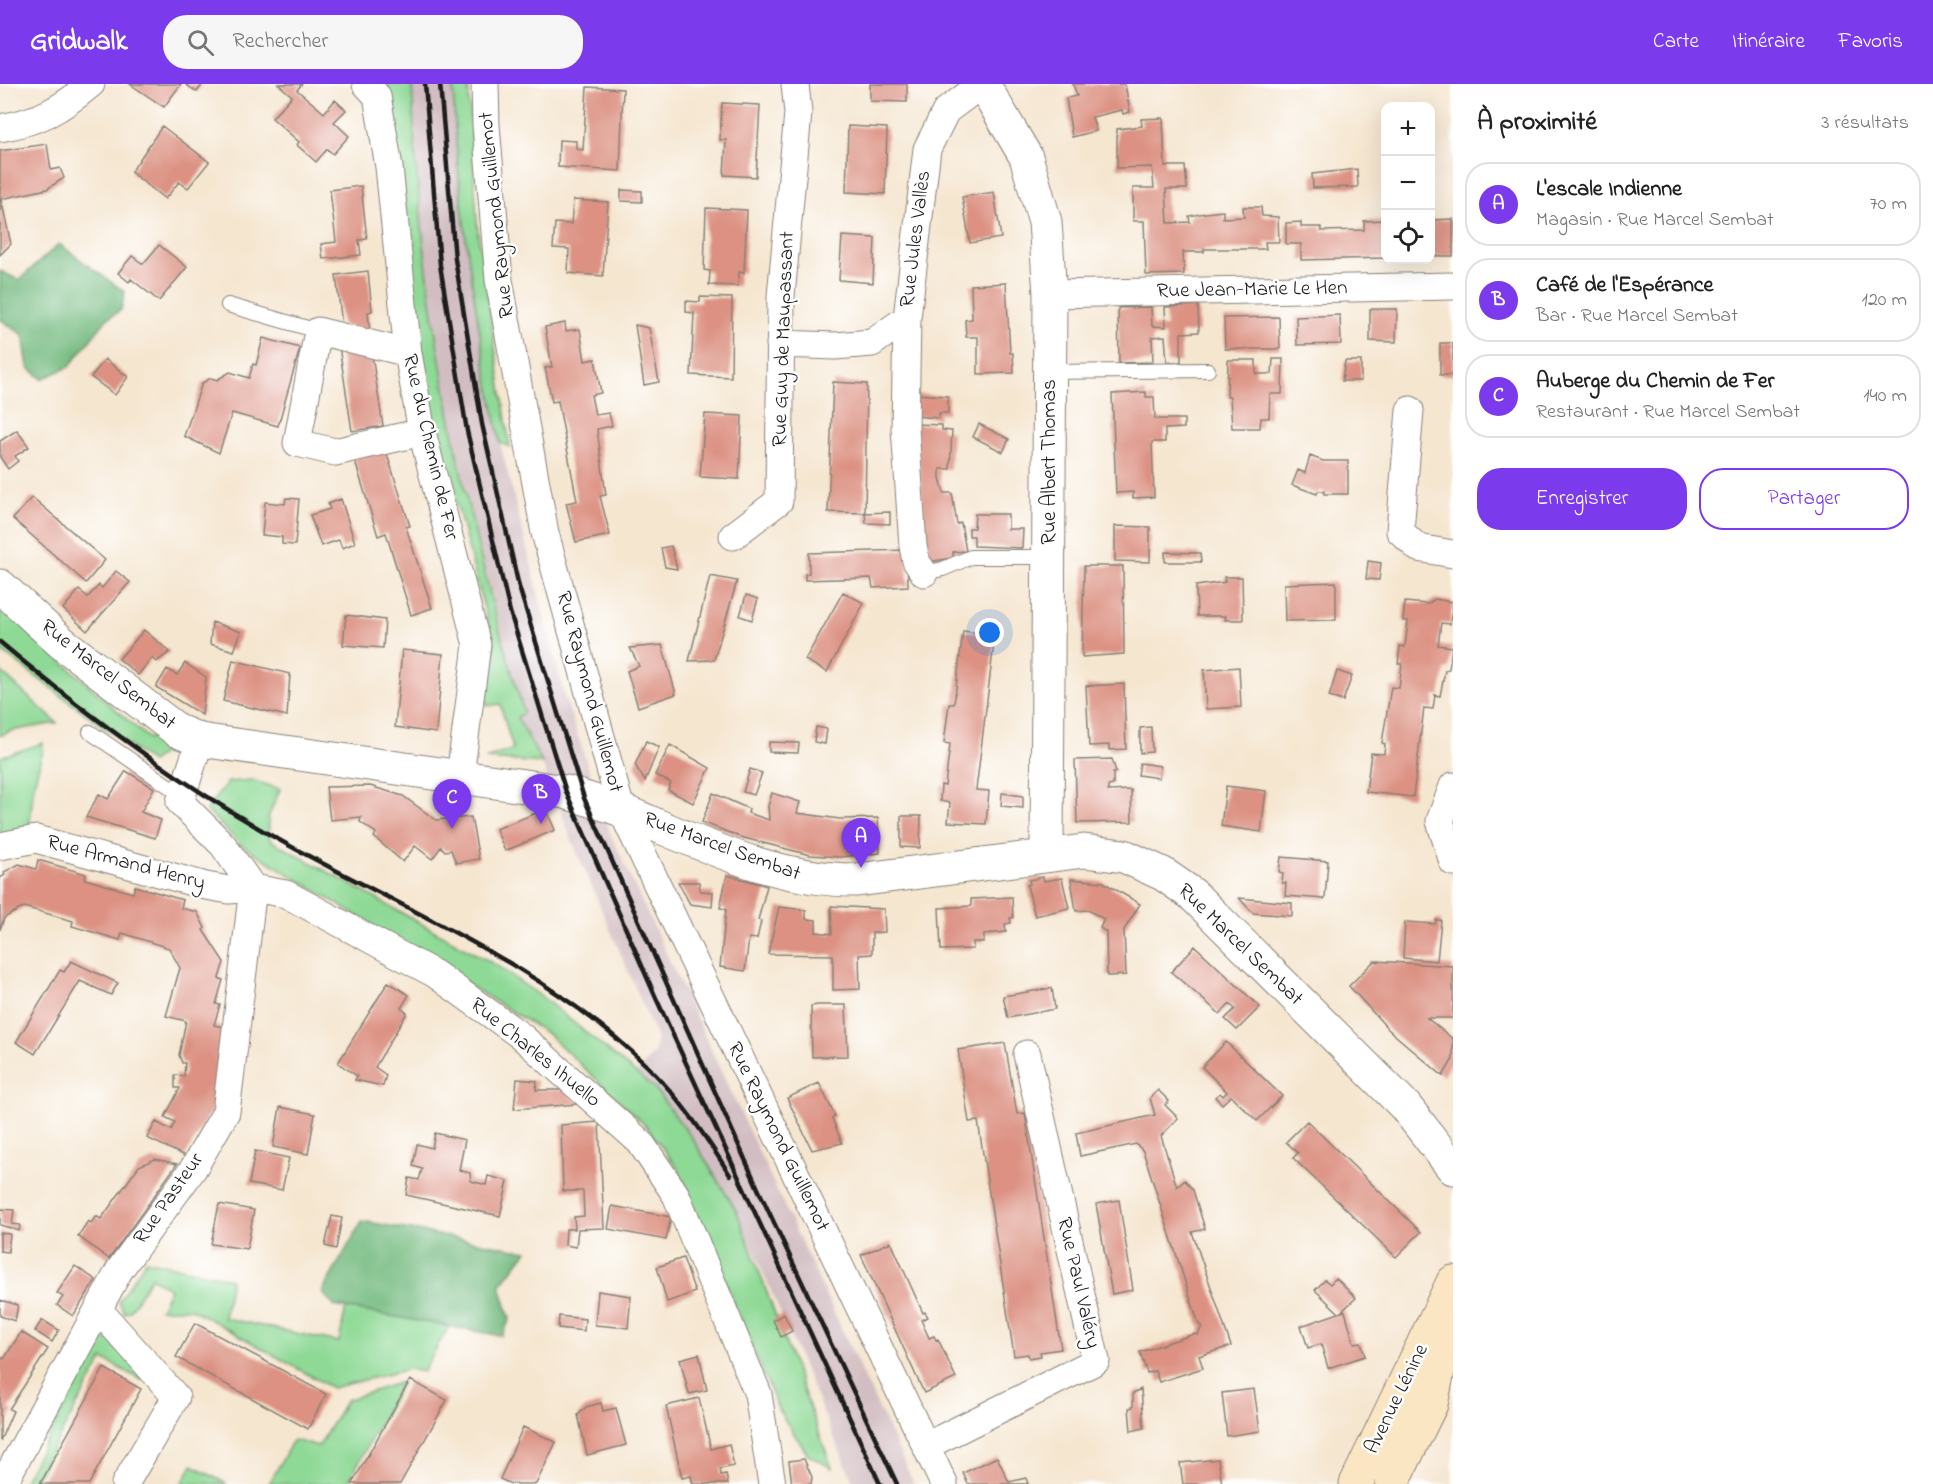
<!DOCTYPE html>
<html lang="fr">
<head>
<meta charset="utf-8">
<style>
  body { margin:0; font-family:"Indie Flower",sans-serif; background:#f6f6f6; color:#222 }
  .controls { position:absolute; right:18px; top:18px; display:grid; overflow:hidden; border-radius:12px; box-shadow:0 6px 24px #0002 }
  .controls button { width:54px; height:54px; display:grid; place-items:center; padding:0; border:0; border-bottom:2px solid #e0e0e0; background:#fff; color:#222; font:30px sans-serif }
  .you { position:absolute; left:990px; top:549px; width:21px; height:21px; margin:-15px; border:4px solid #fff; border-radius:50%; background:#1a73e8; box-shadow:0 0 0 9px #1a73e833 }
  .badge { display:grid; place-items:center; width:39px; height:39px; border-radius:50%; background:#7c3aed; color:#fff; font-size:20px; font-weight:700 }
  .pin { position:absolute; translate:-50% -50px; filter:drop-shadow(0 2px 3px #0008) }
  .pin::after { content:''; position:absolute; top:32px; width:21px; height:18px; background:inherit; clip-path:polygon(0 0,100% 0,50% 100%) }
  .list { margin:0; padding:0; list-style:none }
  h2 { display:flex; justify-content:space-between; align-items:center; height:78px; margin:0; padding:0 24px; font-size:26px }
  h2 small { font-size:20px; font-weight:400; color:#767676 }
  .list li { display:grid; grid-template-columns:39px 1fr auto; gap:18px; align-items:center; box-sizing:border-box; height:84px; margin:0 12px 12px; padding:0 12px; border:2px solid #e0e0e0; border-radius:24px }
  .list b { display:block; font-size:22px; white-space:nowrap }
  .list p { margin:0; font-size:20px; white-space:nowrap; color:#767676 }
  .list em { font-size:20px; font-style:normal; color:#767676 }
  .actions { display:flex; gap:12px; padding:18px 24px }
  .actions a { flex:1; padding:14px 0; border:2px solid #7c3aed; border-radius:24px; text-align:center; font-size:21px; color:#7c3aed }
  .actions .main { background:#7c3aed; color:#fff }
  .icon { flex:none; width:33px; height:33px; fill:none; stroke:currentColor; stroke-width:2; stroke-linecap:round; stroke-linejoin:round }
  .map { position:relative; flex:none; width:1453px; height:1400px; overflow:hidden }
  header { display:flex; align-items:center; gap:36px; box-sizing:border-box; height:84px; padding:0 30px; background:#7c3aed; color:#fff }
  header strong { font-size:28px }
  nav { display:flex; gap:33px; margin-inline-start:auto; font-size:21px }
  .search { width:420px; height:54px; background:#f6f6f6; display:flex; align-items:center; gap:15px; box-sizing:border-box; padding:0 21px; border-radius:24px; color:#767676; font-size:22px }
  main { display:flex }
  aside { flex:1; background:#fff }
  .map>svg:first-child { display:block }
  .industrial { fill:#d2bec2 }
  .green { fill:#8ed995; stroke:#557a58; stroke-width:1.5 }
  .forest { fill:#72b97e; stroke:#476a4d; stroke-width:1.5 }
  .building { fill:#dc9182 }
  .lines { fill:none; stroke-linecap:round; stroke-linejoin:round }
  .service-casing { stroke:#888176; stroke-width:16 }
  .minor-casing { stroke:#888176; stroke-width:29 }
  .tertiary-casing { stroke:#888176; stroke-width:35 }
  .secondary-casing { stroke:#888176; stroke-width:35 }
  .service { stroke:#fff; stroke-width:14 }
  .minor { stroke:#fff; stroke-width:27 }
  .tertiary { stroke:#fff; stroke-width:33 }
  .secondary { stroke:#fbe6c4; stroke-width:33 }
  .rail { stroke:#1c1c1c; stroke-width:4.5 }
  .labels { text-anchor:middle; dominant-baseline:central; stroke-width:5; stroke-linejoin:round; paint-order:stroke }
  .street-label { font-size:21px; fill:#1c1c1c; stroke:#fff }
</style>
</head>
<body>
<header>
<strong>Gridwalk</strong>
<div class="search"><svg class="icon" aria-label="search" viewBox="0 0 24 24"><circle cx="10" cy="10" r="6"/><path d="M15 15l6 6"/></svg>Rechercher</div>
<nav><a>Carte</a><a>Itinéraire</a><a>Favoris</a></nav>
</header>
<main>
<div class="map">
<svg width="1453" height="1400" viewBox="0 0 1453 1400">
  <rect width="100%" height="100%" fill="#fff"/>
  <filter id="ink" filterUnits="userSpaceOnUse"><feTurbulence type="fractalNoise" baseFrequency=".0167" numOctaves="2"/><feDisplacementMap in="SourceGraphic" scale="12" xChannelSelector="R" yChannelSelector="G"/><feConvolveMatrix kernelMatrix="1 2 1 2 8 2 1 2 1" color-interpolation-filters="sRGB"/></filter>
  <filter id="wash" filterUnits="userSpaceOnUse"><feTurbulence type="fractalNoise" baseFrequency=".008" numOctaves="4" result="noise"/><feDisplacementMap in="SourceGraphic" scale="24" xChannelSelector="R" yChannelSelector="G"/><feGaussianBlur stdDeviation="1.35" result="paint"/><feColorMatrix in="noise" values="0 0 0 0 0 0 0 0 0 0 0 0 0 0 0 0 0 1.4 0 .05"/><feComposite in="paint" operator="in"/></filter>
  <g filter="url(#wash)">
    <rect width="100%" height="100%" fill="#f5e6d0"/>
    <path class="industrial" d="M412,0H453L500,359L565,614L611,751L914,1400H854L737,1128L692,1054L654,1004L637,988L654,969L657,954L572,757L542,679L517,632L524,629L476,450L449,325L425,176Z"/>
    <path class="green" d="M387,0H412C419,213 462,426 524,629L517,633L542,679L486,675L513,665L500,620L487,622L485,613L494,562L458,425L439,374L419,258Z
      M453,0H468L478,150L510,363L500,359C477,240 457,121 453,0Z
      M0,522L149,655L155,650L166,659L165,668L151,678L0,566Z
      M0,587L57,639L10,647L0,652Z
      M43,659V667L34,700L29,745L0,753V673Z
      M252,696L280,705L268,734L270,756L494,880L542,913L654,1004L692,1054L737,1128L832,1384L808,1371L779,1327L678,1085L647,1043L548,950L240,760L206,726L228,698Z
      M146,1176L231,1195L224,1234L339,1258L348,1214L449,1242L423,1288L409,1285L332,1304L192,1225H160L170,1205L151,1193L130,1227L124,1229L119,1217Z
      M102,1256H118L146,1289L141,1296L103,1275L33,1400H22Z
      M402,1298L347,1400H269L293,1356L319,1362L346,1316Z
      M192,1381L227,1400H182Z"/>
    <path class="forest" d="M59,160L125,208L121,226L107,235L69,283L42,295L28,283L23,251L0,235V187L19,196Z
      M362,1137L527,1167L500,1202L510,1235L502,1252L334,1222L322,1208Z"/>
    <g id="blocks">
      <path class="building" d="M130,0H181L164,23Z
        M185,0H201L202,1L197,8Z
        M278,0H302L297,6L324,29L335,16L346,26L334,38L349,52L333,70L327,65L316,78L297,61L299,58L272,34L292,12Z
        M870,0H907V18L870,17Z
        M1073,0H1125L1130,28L1123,30L1122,26L1092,33L1096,47L1072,53L1066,14L1077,12Z
        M587,3L623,5L620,87L558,83L559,56L576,57V65L583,66Z
        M722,19L760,21L756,93L724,91L726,56H720Z
        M1163,34L1165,82H1185L1187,105H1166L1168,139L1190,138L1189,132L1205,129L1223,127V134L1244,133L1243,123H1261L1262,132L1278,133L1279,158H1265L1266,165H1204V168H1183L1184,190L1146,191L1144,137H1133V104H1154L1152,83L1117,84V45L1142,42L1141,35Z
        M162,42L209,78L188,104L179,98L165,115L131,88Z
        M848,42L887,44L885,110L846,108Z
        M47,60L51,86L60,84L64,94L47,105L1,115L11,160L0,171V67Z
        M1357,85L1358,103L1313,104L1312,90Z
        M361,102L367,155L359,156L361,171L323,175L321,160L336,158L330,106Z
        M621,106L642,107V118L621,117Z
        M994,108L1001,154L970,159L962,113Z
        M573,116L608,118L603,192L568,189L569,165L553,164L555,139L571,140Z
        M706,124L747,126L744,189L739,188L738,202L709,201L710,187L704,186Z
        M1453,135V172H1431V136Z
        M1386,136V174L1301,176V160H1286V139L1301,138V143H1321V147L1364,146V137Z
        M842,152L875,154L873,199L839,196Z
        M159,161L187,183L159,217L131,195L129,198L118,189L132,172L143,180Z
        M368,187L372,227L368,228L370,249L342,241L336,191Z
        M1006,199L1010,269H1013L1014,289L978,290V253H966L965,236L972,235L971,201Z
        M700,213L732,214L731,293L691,291L694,229L686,228V217L700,218Z
        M1198,221L1199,248L1181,249V278H1167L1165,252L1152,253L1153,278L1119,279L1118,224L1151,223L1152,242L1166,243L1165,223Z
        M1370,225H1397L1396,258L1370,257Z
        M1340,231L1341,260L1297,261L1296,233Z
        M1279,233L1280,265H1225L1224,234Z
        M565,239L566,247L580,245L585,277L595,275L601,309L591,311L595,331L609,329L612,342L597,345L606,411L600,412L610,451L576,458L566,419L577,417L558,317L552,318L545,284L552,283L545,243Z
        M635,241L649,244L659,298L644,301Z
        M263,254L300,264L278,342L232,329L219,369L184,352L202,299L211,294L217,296L230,288L249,294L253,280L256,281Z
        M1440,259H1453V291H1440Z
        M339,262L372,271L383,342L352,347Z
        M105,275L128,293L115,311L91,293Z
        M1273,275H1283L1282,310H1270L1269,334H1261L1260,344H1232L1230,313H1227L1228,276H1256V290H1272Z
        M1345,277H1361V297H1342Z
        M833,298L867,300L865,429L828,428Z
        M1146,308V313H1154L1155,335H1184V344L1165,345V358H1152L1154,413L1133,414V408L1116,409L1112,310Z
        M914,310L948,312V329H939V334L914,332Z
        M705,330L742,332L739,395L700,393Z
        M915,340L942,341V346L952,347L950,385H940V394L944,409H952L957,440L961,439L966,467L953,468V474L928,478Z
        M979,340L1009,355L1003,368L973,353Z
        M17,346L29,363L15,372L18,377L8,385L0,373V357Z
        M385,364L410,442L406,443L432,524L411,531L386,449L378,452L354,374Z
        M1310,372L1323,377H1348V410H1324V407H1318L1317,410L1292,401L1298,386L1305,389Z
        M32,413L105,476L86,499L13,435Z
        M286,414L299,415L295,461L282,460V453L262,451L265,418L285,420Z
        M341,415L355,459L342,464L339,456L321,462L310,431L330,425L328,420Z
        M890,428V440L866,439L865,429Z
        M975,430H1008V445H1023L1022,464L974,462V452H969V444H974Z
        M1115,442L1150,443V478L1115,477Z
        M671,462L677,485L665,483L661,464Z
        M907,466L908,502L873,504L871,494L805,496V490L809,489V469Z
        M1165,468L1200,469L1201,478H1165Z
        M1368,477L1381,479L1379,496L1366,495Z
        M1084,482H1123L1124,570L1082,573Z
        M116,487L130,498L87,547L63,525L79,506L88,513L99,501L102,504Z
        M710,492L737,497L714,576L689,577Z
        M1224,493H1242L1243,536H1225L1226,532H1197L1196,502L1225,498Z
        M1336,498V536L1285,537L1284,500Z
        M843,508L864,519L827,588L805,576Z
        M746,511L758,515L752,536L740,532Z
        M1435,515L1453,518L1450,540L1441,539L1438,561L1452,563L1449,585L1445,586L1440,612L1435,611L1433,625L1424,624L1413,713L1366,708L1371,669L1384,670L1385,660L1382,659L1391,603L1399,604L1402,580H1398L1400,562L1405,563L1408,537H1403L1405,518L1428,520Z
        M346,531L385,536L383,564L343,561Z
        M212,538L241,548L234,567L210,560Z
        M144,546L170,568L156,578L152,574L138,591L119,575Z
        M963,547L995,551L976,706L989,707L986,740L948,738L950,719L940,717L941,701L945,702L950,660L944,659L949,620H954Z
        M662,561L676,610L638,623L627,587L639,582L630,564Z
        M402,566L443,570L436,649L395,643Z
        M233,576L290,590L287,632L223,617Z
        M185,579L206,593L202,631L156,603L167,585L177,591Z
        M1239,583L1241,623L1206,625L1204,586Z
        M1337,587L1352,592L1343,617L1329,613Z
        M1124,600L1126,665L1109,666V661L1089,662L1086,602Z
        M816,643L827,645L825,660L814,658Z
        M1151,643L1152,668L1140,669V644Z
        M646,657L659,663L645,697L635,681Z
        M769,658L799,659L798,669L769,668Z
        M670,661L710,684L693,719L668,706L671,699L655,691Z
        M1112,675L1116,688L1113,689V701L1108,702V707L1131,706L1132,738L1077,739L1075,676Z
        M1140,679L1160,682L1159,694L1138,691Z
        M750,685L762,689L754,711L743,708Z
        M126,687L154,704L141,728L161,736L155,754L86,733L99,710L108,715Z
        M370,702L403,712L436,736L471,733L479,775L456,779L451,766L445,767L441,763L432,775L415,762L403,778L374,753L376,749L360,738L361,733L330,736L326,703Z
        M1226,702L1266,707L1261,748L1221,742Z
        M713,709L749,725L748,729L769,736L768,722L772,709L800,718L797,729L840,735L878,734L880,769L840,773L810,771L740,753L702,738Z
        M1002,709L1023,712V724L1001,722Z
        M546,725L555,746L505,767L496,745Z
        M901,732H921L920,764L901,763Z
        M1281,773L1328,777L1325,815L1285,812L1286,799H1282L1283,789L1279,788Z
        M38,776L86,790L85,795L133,809L135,802L183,816L181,824L197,828L205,844L203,846L224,878L219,894L223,896L216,920L220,921L214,941L224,943L218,1015L185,1072L147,1054L156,1038L171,1046L175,1038L165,1033L180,1004H175V991L184,992L185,979H182L179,971L186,937L166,932L180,884L169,864L122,849L120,856L72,842L73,837L24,823L4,834L0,846V794L5,791L4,788L19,780L36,785Z
        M727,791L767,802L758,836L761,837L757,855L749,854L745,887L720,883L726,825L720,824Z
        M1043,793L1044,797L1062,794L1069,824L1035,832L1027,801L1030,800L1029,796Z
        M1071,795L1103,798L1140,820L1124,846L1126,891L1107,892L1106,848L1100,844L1104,835L1088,826L1076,827Z
        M678,798H699L700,807L713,808L712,823L690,820Z
        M1012,813L1013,834H1010L1011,839L1005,840L1006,848L984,850V858H973V865L941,866L939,824L971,822V815Z
        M1239,814L1292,819V832L1253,829Z
        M831,822L884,825L885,848L872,849V870L859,871L860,905L833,906V871L768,870L779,823L806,826V835L816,836V848L832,850Z
        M1436,836H1441L1437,877L1403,874L1405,838L1435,840Z
        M1195,862L1260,923L1237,946L1225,935L1235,925L1230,920L1220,930L1171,888Z
        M71,877L118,899L111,911L80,897L35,970L16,958L60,886L64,888Z
        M1374,877L1453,882V934H1427L1453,955V975L1443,992L1389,946L1349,902Z
        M388,898L409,911L401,924L407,929L375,983L386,991L383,1002L355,996L357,992L338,979Z
        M1052,904L1055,925L1008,934L1003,912Z
        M818,921H846L848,972L812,973L811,922Z
        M1226,958L1282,1012L1257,1037L1231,1012L1222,1020L1215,1013L1220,1009L1223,1012L1227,1008L1202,983Z
        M1005,959L1017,1030L1025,1029L1061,1265L1040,1268L1041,1272L1029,1274L1028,1270L1014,1272L978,1037L969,1038L958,966Z
        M517,995L537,997L536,1006H564L579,1020L514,1025Z
        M819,999L835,1032L832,1034L842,1059L812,1066L787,1014Z
        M1158,1006L1169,1017L1165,1021L1178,1034L1161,1052L1177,1103L1185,1096L1193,1106L1205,1145L1192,1148L1231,1262L1199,1272L1203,1284L1159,1298L1155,1287L1147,1289L1140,1268L1194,1250L1198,1251L1202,1242L1199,1241L1143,1067L1136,1060L1080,1072L1076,1049L1155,1031L1150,1014Z
        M280,1023L315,1030L308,1070L273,1063Z
        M1307,1037L1421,1148L1396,1173L1293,1074L1298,1069L1286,1058Z
        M599,1038L604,1144L578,1145L576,1163L565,1161L566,1145H575L574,1133L584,1132L583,1107H563L561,1041Z
        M435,1049L465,1056L459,1086L470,1089L471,1097L486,1101L488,1092L508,1097L500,1132L406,1111L409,1094L419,1096L422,1085L413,1082L417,1060L432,1064Z
        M255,1067L289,1074L282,1106L249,1100Z
        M155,1075L177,1080L109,1175L78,1152L88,1137L91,1139L96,1132L101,1135L139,1082Z
        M1119,1116L1133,1206L1112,1210L1096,1120Z
        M219,1120L254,1126L247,1165L211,1160Z
        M612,1122L671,1133L666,1156L608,1145Z
        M0,1125L14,1126L12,1140L20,1141L19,1147L0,1141Z
        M332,1132L342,1134L336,1165L325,1162Z
        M0,1149L10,1150L8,1168L0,1167Z
        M891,1158L923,1229L925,1228L928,1233L921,1236L929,1254L934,1252L936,1256L938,1255L956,1294L924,1309L861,1171Z
        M683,1174L695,1208L667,1218L657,1183Z
        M75,1182L96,1196L73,1232L57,1221L63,1213L57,1209Z
        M1336,1194L1356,1214L1341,1228L1345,1227L1354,1259L1361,1258L1365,1272L1328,1284L1321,1260L1308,1264L1301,1242L1339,1229L1315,1206L1325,1196L1330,1200Z
        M598,1207L631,1212L628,1244L595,1241Z
        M0,1216L18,1221L15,1237L0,1232Z
        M784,1230L792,1247L781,1253L773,1236Z
        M559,1232L585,1235L584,1247L558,1244Z
        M42,1236L59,1246L52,1258L35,1247Z
        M195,1239L326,1310L308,1345L176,1273Z
        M21,1248L48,1265L9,1325L13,1327L0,1357V1273L4,1275Z
        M699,1270L707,1306L689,1310L680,1275Z
        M104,1284L141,1305L89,1400H40Z
        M410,1296L447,1316L400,1400H352Z
        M1141,1305L1144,1344L1131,1347L1129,1324L1133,1323V1309Z
        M1254,1305L1260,1347L1227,1352L1222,1309Z
        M699,1314L711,1365L729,1360L734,1382L720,1385L721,1391L726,1390L728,1400H693L691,1392L682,1394L666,1322Z
        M601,1319L603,1327L616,1324L626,1361L587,1371L578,1331L586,1323Z
        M523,1343L556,1358L536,1400H511L500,1395Z
        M997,1373L1009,1398L1026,1394L1028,1400H968L963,1389Z
        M804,1375L812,1393L811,1400H792L789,1377Z
        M1218,1375L1222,1400H1183L1180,1379Z"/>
    </g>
  </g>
  <g filter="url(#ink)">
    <use href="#blocks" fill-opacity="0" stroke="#888176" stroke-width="1.5"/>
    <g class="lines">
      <g class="service-casing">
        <path id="service" d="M228,221L318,247
          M1050,288L1208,286
          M924,489L943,485L971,473H1050
          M90,648L183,712"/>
      </g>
      <g class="minor-casing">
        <path id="minor" d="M366,0L377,12L389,83L408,269L422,348L477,561L460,692
          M485,0L486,41L499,196L545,449L621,725L944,1400
          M0,44C40,37 60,26 91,0
          M1050,210L1453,202
          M907,234L905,344L913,462L916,477L924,489
          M780,260L835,262L872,259L907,234L927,65L946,27L982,0
          M408,269L318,247L297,359L335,368L422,348
          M1410,326L1400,447L1418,464L1453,470
          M733,452L779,417L781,212L798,29L795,0
          M200,656L180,718L223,761L253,804L286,810L435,890L521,952L640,1058L676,1111L758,1310L772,1400
          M1453,702L1440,737L1453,778
          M0,762L36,755L206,802L229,806L253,804L226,1028L193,1085L120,1185L3,1400
          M98,1225L176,1313L125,1400
          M926,1362L1096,1277L1027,970"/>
      </g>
      <g class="tertiary-casing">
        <path id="tertiary" d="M983,0L1026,73L1045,138L1050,210L1047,770
          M0,502L62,559L178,647L200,656L566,708C585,715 605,719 623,727C700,759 772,796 857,796L1084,767L1124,772L1163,790L1192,810L1405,1022L1453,1084"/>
      </g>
      <g class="secondary-casing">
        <path id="secondary" d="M1356,1400L1453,1198
          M1392,1400L1431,1320L1438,1287L1453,1251"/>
      </g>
      <use href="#service" class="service"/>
      <use href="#minor" class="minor"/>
      <use href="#tertiary" class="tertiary"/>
      <use href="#secondary" class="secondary"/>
      <path class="rail" d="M425,0L440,181L467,347L510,528L566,708L656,914L880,1400
        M440,0L455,175L482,340L519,503L584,714L760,1109L897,1400
        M0,558C87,631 181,701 281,757C405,826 544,881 647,982C680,1014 706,1053 730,1091"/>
    </g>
  </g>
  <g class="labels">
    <g class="street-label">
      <text transform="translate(497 131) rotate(-96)">Rue Raymond Guillemot</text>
      <text transform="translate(916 155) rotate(-83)">Rue Jules Vallès</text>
      <text transform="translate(1252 206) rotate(-1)">Rue Jean-Marie Le Hen</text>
      <text transform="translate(784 255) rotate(-88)">Rue Guy de Maupassant</text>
      <text transform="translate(430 363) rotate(77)">Rue du Chemin de Fer</text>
      <text transform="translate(1050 378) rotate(-90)">Rue Albert Thomas</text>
      <text transform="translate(108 591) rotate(38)">Rue Marcel Sembat</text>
      <text transform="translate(589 608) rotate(75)">Rue Raymond Guillemot</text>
      <text transform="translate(722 763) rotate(20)">Rue Marcel Sembat</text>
      <text transform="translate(126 779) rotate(15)">Rue Armand Henry</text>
      <text transform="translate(1240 861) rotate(44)">Rue Marcel Sembat</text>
      <text transform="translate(535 969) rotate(39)">Rue Charles Ihuello</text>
      <text transform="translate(778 1053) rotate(64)">Rue Raymond Guillemot</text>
      <text transform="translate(169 1115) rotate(-55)">Rue Pasteur</text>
      <text transform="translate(1078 1199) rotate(77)">Rue Paul Valéry</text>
      <text transform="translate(1397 1315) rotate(-64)">Avenue Lénine</text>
    </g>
  </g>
</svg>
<div class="controls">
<button>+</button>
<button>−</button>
<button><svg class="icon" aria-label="locate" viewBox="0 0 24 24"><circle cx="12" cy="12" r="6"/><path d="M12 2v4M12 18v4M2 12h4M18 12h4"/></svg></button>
</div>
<div class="you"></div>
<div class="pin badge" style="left:861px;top:784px">A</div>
<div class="pin badge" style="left:541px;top:740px">B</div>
<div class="pin badge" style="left:452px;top:745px">C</div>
</div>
<aside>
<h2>À proximité<small>3 résultats</small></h2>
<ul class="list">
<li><span class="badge">A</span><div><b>L'escale Indienne</b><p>Magasin · Rue Marcel Sembat</p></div><em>70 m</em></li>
<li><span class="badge">B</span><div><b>Café de l'Espérance</b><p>Bar · Rue Marcel Sembat</p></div><em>120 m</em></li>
<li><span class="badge">C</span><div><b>Auberge du Chemin de Fer</b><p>Restaurant · Rue Marcel Sembat</p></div><em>140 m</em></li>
</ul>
<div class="actions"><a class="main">Enregistrer</a><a>Partager</a></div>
</aside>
</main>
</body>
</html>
